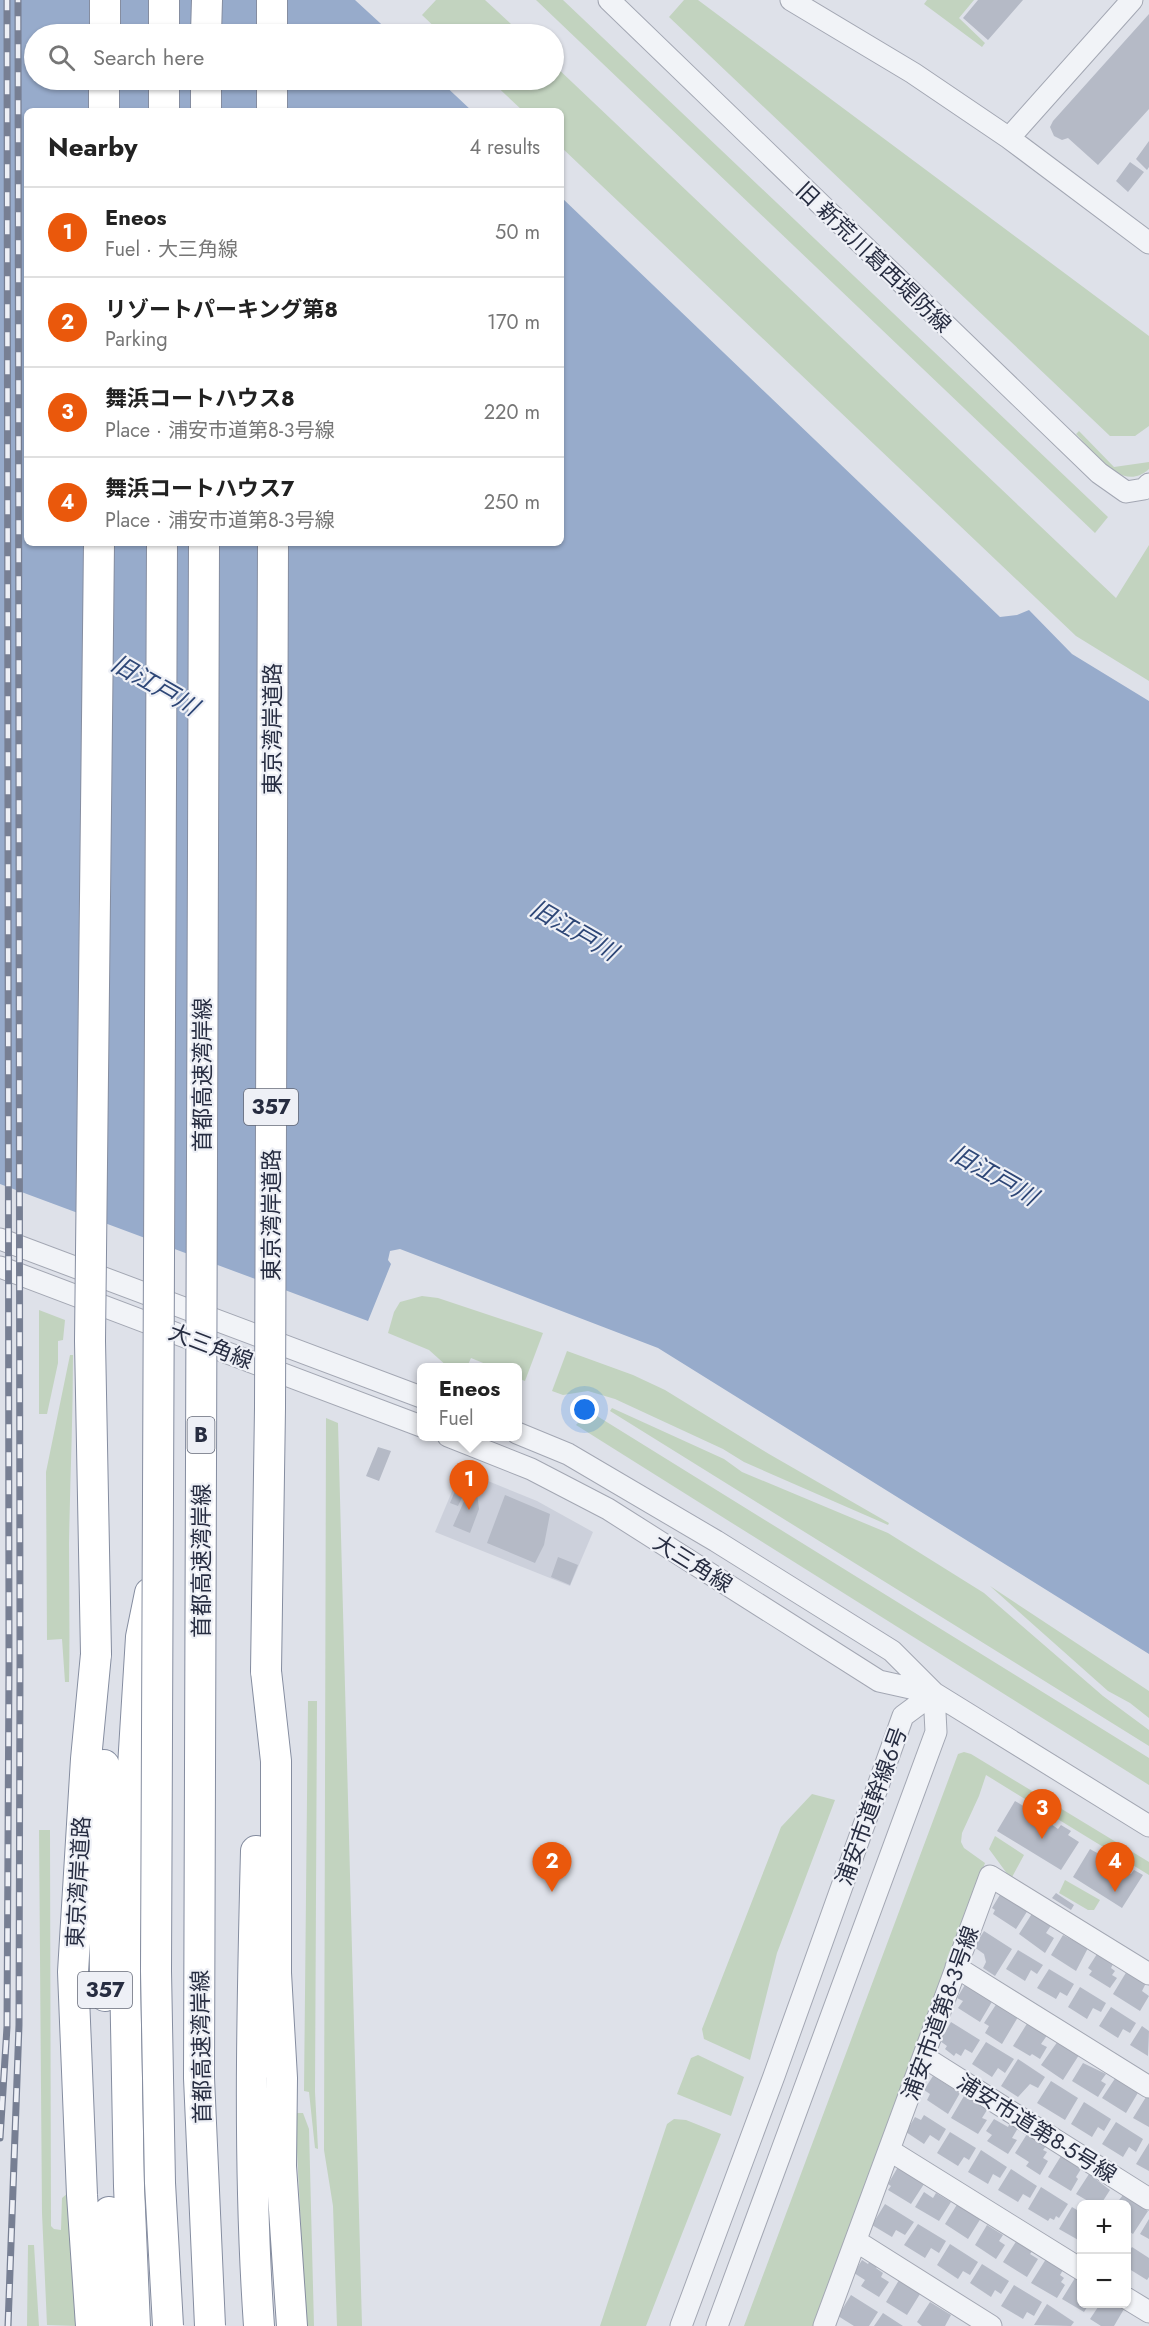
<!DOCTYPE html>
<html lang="en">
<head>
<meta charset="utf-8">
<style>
  body { margin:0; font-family:Jost,"Noto Sans JP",sans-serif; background:#f6f6f6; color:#222 }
  .controls { position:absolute; right:18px; bottom:18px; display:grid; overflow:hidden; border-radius:9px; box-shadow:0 2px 4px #0004 }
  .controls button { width:54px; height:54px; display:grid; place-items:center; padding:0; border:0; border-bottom:2px solid #e0e0e0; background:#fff; color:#222; font:30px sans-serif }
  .you { position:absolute; left:585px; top:1410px; width:21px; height:21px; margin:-15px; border:4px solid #fff; border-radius:50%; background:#1a73e8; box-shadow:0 0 0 9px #1a73e833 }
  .badge { display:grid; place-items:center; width:39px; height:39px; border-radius:50%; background:#ea580c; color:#fff; font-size:20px; font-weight:700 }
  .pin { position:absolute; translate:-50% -50px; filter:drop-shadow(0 2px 3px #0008) }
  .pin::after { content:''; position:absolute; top:32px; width:21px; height:18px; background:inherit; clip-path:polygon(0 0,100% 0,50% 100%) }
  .popup { position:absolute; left:417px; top:1363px; width:105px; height:78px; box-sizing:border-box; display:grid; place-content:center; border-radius:9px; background:#fff; filter:drop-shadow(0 2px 4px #0005); font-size:20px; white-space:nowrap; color:#767676 }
  .popup b { font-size:22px; color:#222 }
  .popup::after { content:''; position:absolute; left:50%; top:100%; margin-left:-12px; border:12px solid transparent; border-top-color:#fff }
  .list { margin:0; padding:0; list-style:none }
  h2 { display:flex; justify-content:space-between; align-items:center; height:78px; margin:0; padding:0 24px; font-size:26px }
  h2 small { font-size:20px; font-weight:400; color:#767676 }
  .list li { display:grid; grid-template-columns:39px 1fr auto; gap:18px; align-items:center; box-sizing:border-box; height:90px; padding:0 24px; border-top:2px solid #e0e0e0 }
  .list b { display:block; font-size:22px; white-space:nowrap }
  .list p { margin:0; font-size:20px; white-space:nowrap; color:#767676 }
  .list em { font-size:20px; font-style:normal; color:#767676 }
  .icon { flex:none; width:33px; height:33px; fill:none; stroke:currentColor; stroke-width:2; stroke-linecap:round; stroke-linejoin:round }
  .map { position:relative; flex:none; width:1149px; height:2326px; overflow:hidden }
  .search { position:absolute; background:#fff; box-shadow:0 2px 4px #0004; left:24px; top:24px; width:540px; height:66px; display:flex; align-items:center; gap:15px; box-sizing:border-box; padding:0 21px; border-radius:33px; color:#767676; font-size:22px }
  .panel { position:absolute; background:#fff; box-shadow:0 2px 4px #0004; left:24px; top:108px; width:540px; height:438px; border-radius:9px }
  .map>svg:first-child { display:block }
  .built { fill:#ccd0db }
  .green { fill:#c2d3bf }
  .water { fill:#97abcb }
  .building { fill:#b5bac6 }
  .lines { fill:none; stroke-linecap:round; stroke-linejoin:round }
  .minor-casing { stroke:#a3a7b3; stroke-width:23 }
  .highway-casing { stroke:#858da0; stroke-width:32 }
  .minor { stroke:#f1f3f7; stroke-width:21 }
  .highway { stroke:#fff; stroke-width:30 }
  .rail-casing { stroke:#777f93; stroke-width:7 }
  .rail { stroke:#eef0f6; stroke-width:4.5; stroke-dasharray:14; stroke-linecap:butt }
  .highway-bridge-casing { stroke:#858da0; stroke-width:32; stroke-linecap:butt }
  .highway-bridge { stroke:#fff; stroke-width:30 }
  .labels { text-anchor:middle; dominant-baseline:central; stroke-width:4.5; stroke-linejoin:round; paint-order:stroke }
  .shield { fill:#eef0f6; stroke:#636877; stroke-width:1.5 }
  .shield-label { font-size:21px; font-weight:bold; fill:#272d41 }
  .street-label { font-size:22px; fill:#272d41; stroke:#eef0f6 }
  .water-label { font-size:24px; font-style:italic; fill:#2e4777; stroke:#eef0f6 }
</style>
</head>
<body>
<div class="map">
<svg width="1149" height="2326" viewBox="0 0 1149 2326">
  <rect width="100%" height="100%" fill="#dee1e9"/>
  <path class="built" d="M461,1470L537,1501L593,1532L570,1586L435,1532Z"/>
  <path class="green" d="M436,0H485L522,34H442L422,15Z
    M536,0H563L1108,517L1095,533Z
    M684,0H698L1149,336V426L1135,436H1110L669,17Z
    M927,0H974L959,18L985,43L982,47L924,4Z
    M554,65L1116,598L1149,545V681L1076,636L561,147V111H523L490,80H554Z
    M1079,431L1114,467L1149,462V469C1122,494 1094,452 1076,434Z
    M422,1296L438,1298L543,1333L525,1381L517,1378V1368L493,1367L471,1358L467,1367H448L429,1350L388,1333L394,1312L400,1302Z
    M39,1310L65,1320L63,1340L58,1341V1363L47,1414H39Z
    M567,1351L633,1375L665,1390L769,1454L889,1523L888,1525L744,1462L723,1449L615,1399L588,1391L563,1395L552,1391Z
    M70,1355H73C73,1418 70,1481 69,1544C69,1590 70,1636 69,1682H65L62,1639L47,1640L46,1472Z
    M612,1408L724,1459L742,1472L888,1533L984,1593L1103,1696L1149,1730V1746L610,1411Z
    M589,1411L1149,1758V1785L576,1425Z
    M326,1418L338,1423L362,2326H337L333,2206L324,2150Z
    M990,1586L1149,1691V1718L1130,1703L1108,1691Z
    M308,1701H317L315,2092L318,2149L315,2148L309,2092L304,2091Z
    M964,1752L971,1754L1149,1862V1875L986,1775L979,1796L962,1833L961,1842L964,1848L985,1863L813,2326H744L958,1754Z
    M812,1794L835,1800L777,1953L750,2060L704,2039L702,2029L781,1827Z
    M39,1830H50L51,2226L54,2229L61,2230L62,2198L68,2193L78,2326L47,2325L42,2213Z
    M995,1836L1024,1855L1011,1879L989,1849Z
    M1065,1880L1100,1900L1094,1910H1088L1059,1893Z
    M698,2055L744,2077L731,2116L677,2094L691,2058Z
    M295,2113H303L309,2129L314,2326H306Z
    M674,2119L686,2120L721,2134L646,2326H600L667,2124Z
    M28,2245H34L39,2326H27Z"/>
  <path class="water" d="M0,0H355L392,34H34V80H439L472,111H27V543H561V197L1000,617L1017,615L1029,610L1072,654L1149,701V1654L658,1348L400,1249L390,1251L388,1260L391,1264L368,1321L0,1184Z"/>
  <path class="building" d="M978,0H1023L988,40L963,18Z
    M1149,14V109L1098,165L1068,138L1062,140L1054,136L1050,127L1053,121Z
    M1149,141V167L1147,170L1136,159Z
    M1130,162L1144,172L1128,192L1116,181Z
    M378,1447L391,1451L379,1481L366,1476Z
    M460,1479L469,1483L458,1506L450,1503Z
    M469,1490L477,1493L479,1509L470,1533L453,1526Z
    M505,1495L550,1514L544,1545L535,1563L487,1543Z
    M558,1557L578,1565L570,1585L551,1577Z
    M1015,1801L1025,1807L1028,1803L1037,1809L1035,1813L1044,1819L1040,1826L1047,1830L1051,1824L1058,1829L1061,1825L1071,1831L1068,1835L1079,1842L1061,1870L997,1831Z
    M1090,1849L1099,1854L1101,1850L1110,1855L1108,1859L1119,1866L1115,1873L1122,1877L1126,1871L1131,1874L1134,1870L1143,1875L1122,1908L1073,1877Z
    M1001,1893L1028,1910L1016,1929L993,1914L995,1910L992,1908Z
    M1056,1893L1074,1905L1071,1910L1052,1898Z
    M1033,1912L1052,1924L1046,1933L1054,1938L1045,1953L1019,1934Z
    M984,1931L1012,1949L995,1976L983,1968L986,1962L984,1954L974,1947Z
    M1063,1935L1088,1948L1076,1971L1051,1955Z
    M1018,1950L1043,1965L1037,1974L1031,1970L1025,1981L1006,1969Z
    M1097,1954L1113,1964L1111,1968L1115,1971L1112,1975L1117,1978L1110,1988L1089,1975L1092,1971L1088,1968Z
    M1049,1969L1074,1984L1067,1996L1060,1992L1056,1999L1037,1988Z
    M1127,1971L1146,1983L1142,1991L1149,1996L1140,2011L1113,1994Z
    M966,1983L993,2000L980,2022L958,2008L963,2001L957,1998Z
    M1080,1987L1106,2003L1101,2012L1093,2008L1087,2019L1068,2007Z
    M997,2003L1018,2017L1002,2044L985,2033L989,2026L984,2023Z
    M1111,2007L1136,2023L1130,2033L1123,2029L1118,2038L1099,2026Z
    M951,2022L980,2040L972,2053L965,2049L961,2056L956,2053L954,2056L945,2049L947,2046L940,2041Z
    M1028,2022L1048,2034L1041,2044L1047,2047L1040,2059L1032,2054L1030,2056L1013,2046Z
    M1142,2026L1149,2031L1148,2056L1130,2045Z
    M1058,2041L1079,2055L1063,2080L1041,2065Z
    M986,2042L1014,2059L1005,2073L998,2068L992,2077L972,2064Z
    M1018,2059L1045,2077L1038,2088L1030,2084L1018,2097L1001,2086Z
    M1083,2063L1106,2074L1101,2081L1106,2084L1098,2097L1072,2081Z
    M933,2076L960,2093L948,2114L927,2100L930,2094L924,2090Z
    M1116,2077L1139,2091L1126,2113L1102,2098Z
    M1051,2081L1078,2098L1065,2120L1037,2103Z
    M964,2096L987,2110L982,2118L987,2120L978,2134L951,2118Z
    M1146,2097L1149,2098V2127L1133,2118Z
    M1084,2102L1111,2119L1104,2131L1098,2127L1092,2137L1071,2124Z
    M924,2115L946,2129L939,2141L930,2135L924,2144L906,2132L915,2117L921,2120Z
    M994,2119L1008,2127L1010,2123L1018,2128L1012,2138L1017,2140L1008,2154L987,2141L992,2135L986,2131Z
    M1116,2122L1143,2139L1136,2152L1129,2147L1123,2157L1102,2144Z
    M950,2132L976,2148L969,2160L964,2157L958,2166L937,2153Z
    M1027,2134L1046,2146L1043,2150L1047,2152L1043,2158L1048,2161L1040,2175L1026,2166L1029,2162L1015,2153Z
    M1149,2143V2171L1136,2164Z
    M981,2150L1007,2167L1000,2178L993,2174L988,2184L968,2172Z
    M1061,2156L1081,2169L1076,2177L1078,2179L1071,2191L1048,2177Z
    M898,2167L924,2184L911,2204L888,2190L891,2186L888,2184Z
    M1011,2169L1037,2186L1030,2198L1023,2194L1018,2202L998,2190Z
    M1089,2174L1110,2190L1101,2204L1093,2202V2204L1076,2194Z
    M1041,2187L1068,2204L1059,2218L1056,2216L1054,2220L1050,2218L1048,2221L1028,2209Z
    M924,2192L933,2198L936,2193L951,2202L939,2221L915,2207Z
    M1123,2195L1148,2211L1133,2234L1126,2229V2204H1116Z
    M958,2203L981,2218L968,2239L945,2224Z
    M885,2204L914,2222L905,2235L896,2230L892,2237L872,2225Z
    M1072,2207L1082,2213V2238L1080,2241L1059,2229Z
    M1149,2219V2239L1140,2234Z
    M918,2224L946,2241L939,2253L931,2248L925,2258L904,2245Z
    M987,2225L1003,2235L999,2241L1005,2245L996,2259L975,2245Z
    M1017,2240L1033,2250L1030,2254L1038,2259L1027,2277L1003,2262Z
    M950,2244L978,2262L970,2275L963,2271L958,2279L937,2265Z
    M1132,2247L1149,2258V2277L1147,2280L1126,2267V2256Z
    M1046,2259L1063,2270L1060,2275L1064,2278L1061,2282L1065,2285L1057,2298L1031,2283Z
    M862,2260L868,2264L870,2261L878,2266L876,2268L883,2273L881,2277L889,2282L879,2297L861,2286L865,2280L854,2273Z
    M982,2264L1009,2281L1001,2294L995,2290L991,2297L970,2283Z
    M1075,2278L1082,2281V2304H1089L1084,2312L1062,2299Z
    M899,2280L920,2294L907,2315L886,2302Z
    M1014,2285L1042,2302L1034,2316L1027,2312L1023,2319L1001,2306Z
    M851,2295L878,2312L869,2326H854L838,2316Z
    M930,2302L951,2315L945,2326H922L917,2322Z
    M1047,2304L1074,2322L1071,2326L1034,2325Z
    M1100,2304H1115L1124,2309L1114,2326H1101L1090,2319Z
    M883,2313L903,2326H874Z"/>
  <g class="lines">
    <g class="minor-casing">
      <path id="minor" d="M609,0L1099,473L1126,492L1144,489L1149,484
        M791,0L913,73L1009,138L1149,243
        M1009,138L1132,0
        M0,1239L421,1397
        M0,1267L421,1426
        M517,1433L568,1454L716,1541L892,1651L934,1693L1149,1826
        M448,1436L531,1469L608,1509L879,1681L933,1693
        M956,1967L1149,2087
        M924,2057L1149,2199
        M889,2150L1082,2270
        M856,2241L991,2326
        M1126,2298L1149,2312
        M681,2326L774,2076L903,1716L934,1693
        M717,2326L936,1732L934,1693
        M824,2326L990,1876L1149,1974"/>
    </g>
    <g class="highway-casing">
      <path id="highway" d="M272,0V34
        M105,34V0
        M164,34V0
        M206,34L207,0
        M272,80V111
        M104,111V80
        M164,111V80
        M206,111V80
        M266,1671L276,1761V1973L282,2078L281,2166L292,2326
        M104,1765L105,1996
        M256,1851C252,2009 248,2168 259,2326
        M109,2212L115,2326
        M91,2326L82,2195L73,1972L86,1759L96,1654
        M135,2326L129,2186L125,1971L127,1864L141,1637L150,1593"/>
    </g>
    <use href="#minor" class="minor"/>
    <use href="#highway" class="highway"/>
    <g class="rail-casing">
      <path id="rail" d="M0,2138L7,2027L9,1664L7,0
        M8,2326L19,2025L20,1664L18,0"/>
    </g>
    <use href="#rail" class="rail"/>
    <g class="highway-bridge-casing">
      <path id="highway-bridge" d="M162,543L156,1971L160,2183L168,2326
        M204,543L199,2078L210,2326
        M96,1654L90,1341L99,543
        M266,1671L270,1408L273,543"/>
    </g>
    <use href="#highway-bridge" class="highway-bridge"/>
  </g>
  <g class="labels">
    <g class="shield">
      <rect x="244" y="1089" width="54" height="36" rx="4.5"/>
      <rect x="187.5" y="1417" width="27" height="36" rx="4.5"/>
      <rect x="78" y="1972" width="54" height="36" rx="4.5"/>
    </g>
    <g class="shield-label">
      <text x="271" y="1107">357</text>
      <text x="201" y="1435">B</text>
      <text x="105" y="1990">357</text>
    </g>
    <g class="street-label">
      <text transform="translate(874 257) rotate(44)">旧 新荒川葛西堤防線</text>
      <text transform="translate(272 729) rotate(-90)">東京湾岸道路</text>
      <text transform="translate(202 1075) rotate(-90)">首都高速湾岸線</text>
      <text transform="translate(271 1215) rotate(-90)">東京湾岸道路</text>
      <text transform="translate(211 1346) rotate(21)">大三角線</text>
      <text transform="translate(201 1561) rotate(-90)">首都高速湾岸線</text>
      <text transform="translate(693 1563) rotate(32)">大三角線</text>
      <text transform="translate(871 1806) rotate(-70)">浦安市道幹線6号</text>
      <text transform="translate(78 1882) rotate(-87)">東京湾岸道路</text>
      <text transform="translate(940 2013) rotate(-70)">浦安市道第8-３号線</text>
      <text transform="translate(201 2047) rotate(-91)">首都高速湾岸線</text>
      <text transform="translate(1037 2128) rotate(32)">浦安市道第8-5号線</text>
    </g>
    <g class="water-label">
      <text transform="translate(155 685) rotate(30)">旧江戸川</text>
      <text transform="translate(574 930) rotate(30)">旧江戸川</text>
      <text transform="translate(994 1175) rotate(30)">旧江戸川</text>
    </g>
  </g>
</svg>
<div class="controls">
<button>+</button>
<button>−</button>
</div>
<div class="you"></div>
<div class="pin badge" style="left:469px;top:1510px">1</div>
<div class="popup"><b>Eneos</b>Fuel</div>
<div class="pin badge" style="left:552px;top:1892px">2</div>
<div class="pin badge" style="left:1042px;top:1839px">3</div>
<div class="pin badge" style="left:1115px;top:1892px">4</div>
<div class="search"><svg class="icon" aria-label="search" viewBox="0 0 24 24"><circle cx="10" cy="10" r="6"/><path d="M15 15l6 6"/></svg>Search here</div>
<section class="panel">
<h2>Nearby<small>4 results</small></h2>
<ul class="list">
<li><span class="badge">1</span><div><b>Eneos</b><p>Fuel · 大三角線</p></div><em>50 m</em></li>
<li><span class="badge">2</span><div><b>リゾートパーキング第8</b><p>Parking</p></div><em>170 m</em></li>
<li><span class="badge">3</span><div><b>舞浜コートハウス8</b><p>Place · 浦安市道第8-３号線</p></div><em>220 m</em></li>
<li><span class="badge">4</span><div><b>舞浜コートハウス7</b><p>Place · 浦安市道第8-３号線</p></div><em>250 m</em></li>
</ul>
</section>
</div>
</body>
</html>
